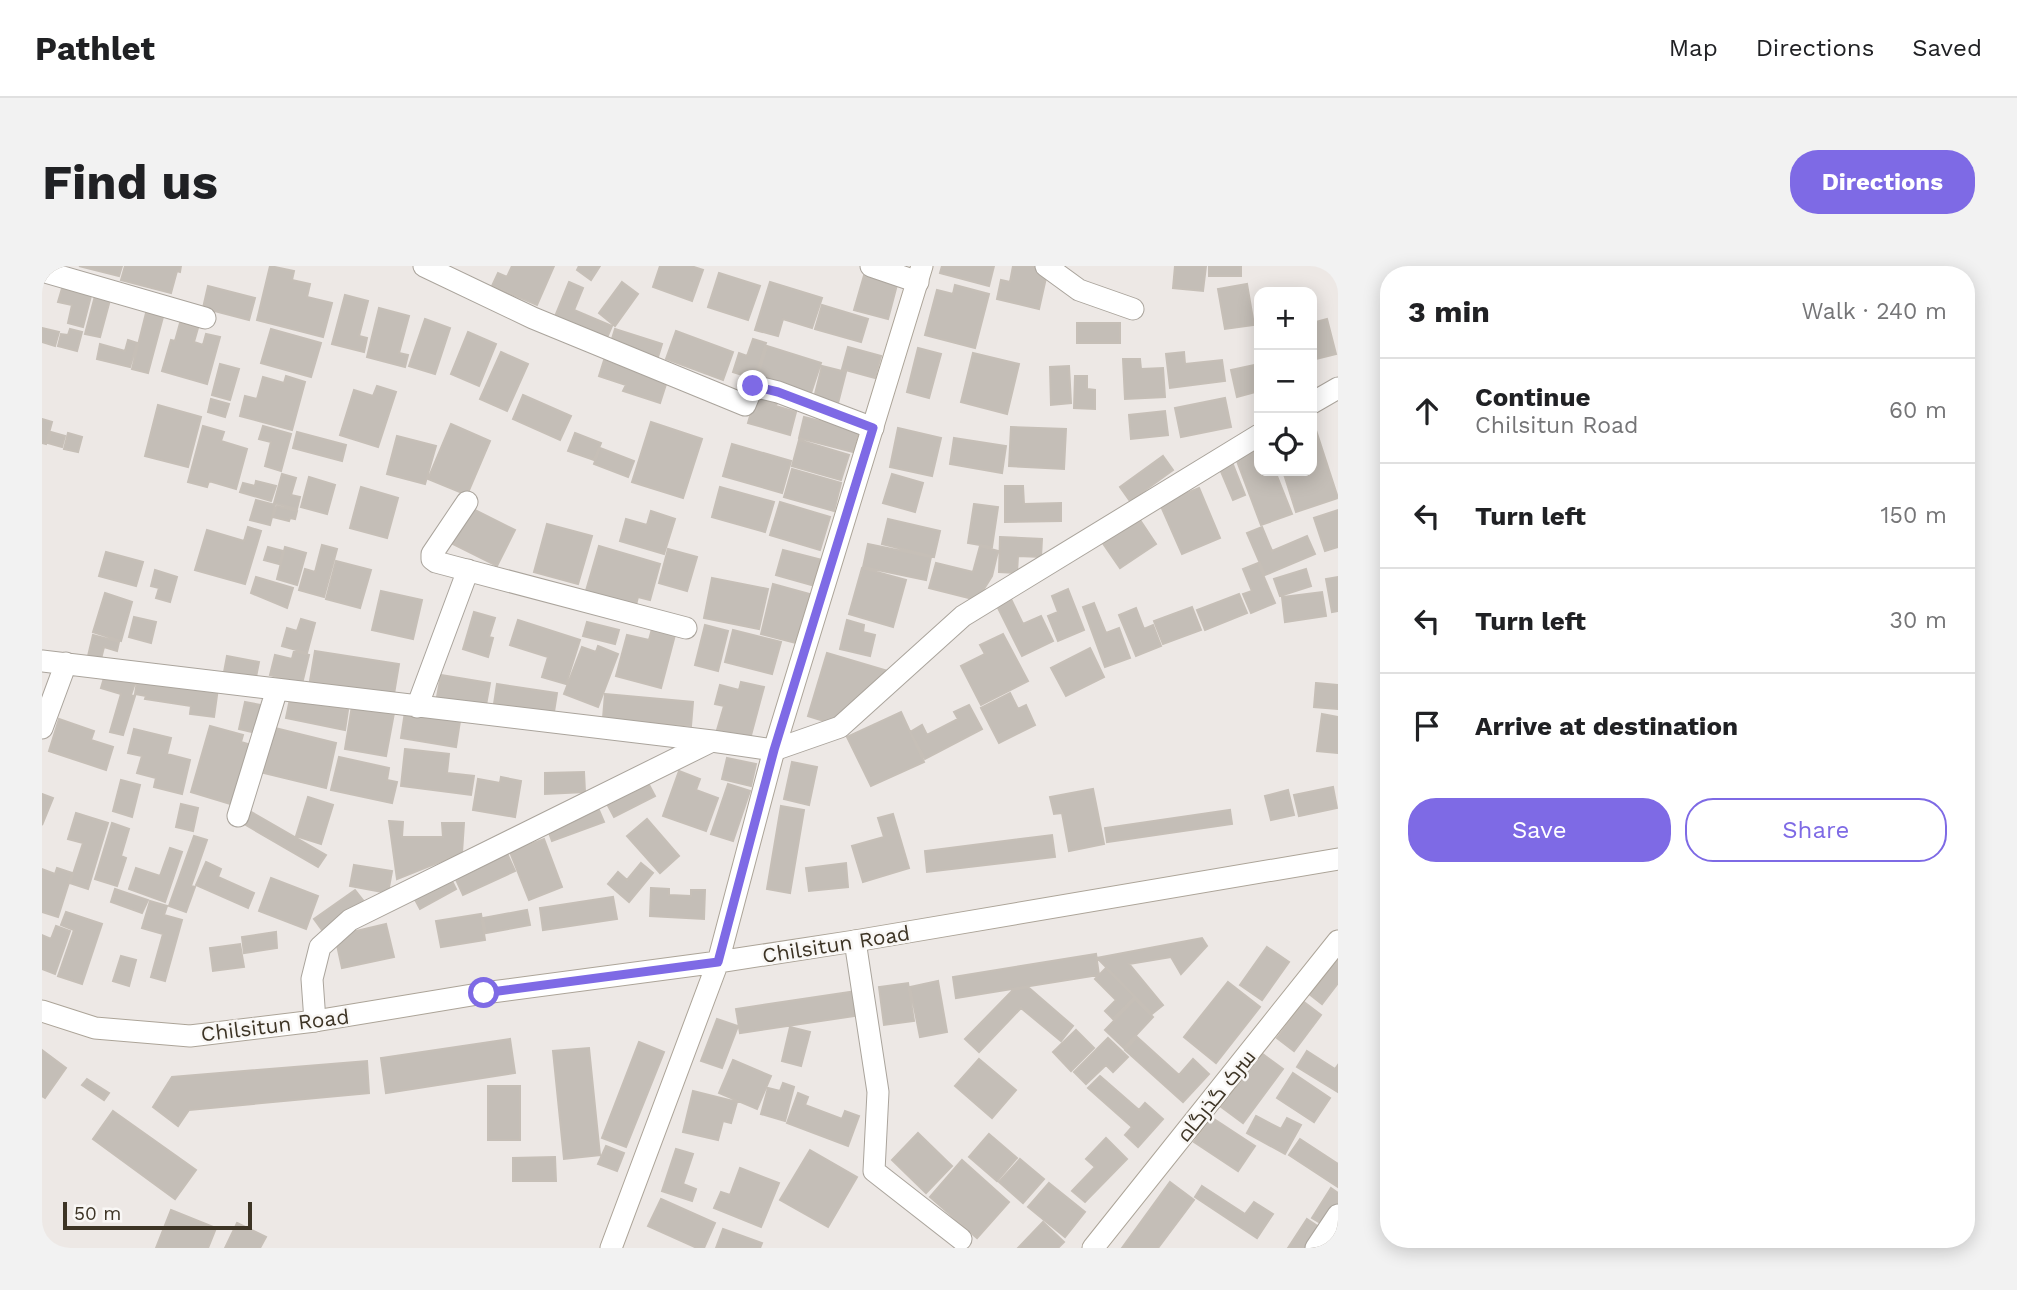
<!DOCTYPE html>
<html lang="en">
<head>
<meta charset="utf-8">
<style>
  body { margin:0; font-family:"Work Sans",Cairo,sans-serif; background:#f2f2f2; color:#202124 }
  .controls { position:absolute; right:21px; top:21px; display:grid; overflow:hidden; border-radius:14px; box-shadow:0 4px 18px #0003 }
  .controls button { width:63px; height:63px; display:grid; place-items:center; padding:0; border:0; border-bottom:2px solid #e0e0e0; background:#fff; color:#202124; font:35px sans-serif }
  .scale { position:absolute; left:21px; bottom:18px; width:189px; box-sizing:border-box; padding-left:7px; border:4px solid #3d3425; border-top:0; font-size:19px; line-height:24px; white-space:nowrap; color:#3d3425; -webkit-text-stroke:5px #f9f7f5; paint-order:stroke }
  .stop { position:absolute; width:21px; height:21px; margin:-16px; border:5px solid #7e6ae5; border-radius:50%; background:#fff }
  .stop.end { background:#7e6ae5; border-color:#fff; box-shadow:0 2px 7px #0008 }
  .list { margin:0; padding:0; list-style:none }
  h2 { display:flex; justify-content:space-between; align-items:center; height:91px; margin:0; padding:0 28px; font-size:30px }
  h2 small { font-size:23px; font-weight:400; color:#757577 }
  .list li { display:grid; grid-template-columns:46px 1fr auto; gap:21px; align-items:center; box-sizing:border-box; height:105px; padding:0 28px; border-top:2px solid #e0e0e0 }
  .list b { display:block; font-size:26px; white-space:nowrap }
  .list p { margin:0; font-size:23px; white-space:nowrap; color:#757577 }
  .list em { font-size:23px; font-style:normal; color:#757577 }
  .actions { display:flex; gap:14px; padding:21px 28px }
  .actions a { flex:1; padding:16px 0; border:2px solid #7e6ae5; border-radius:28px; text-align:center; font-size:24px; color:#7e6ae5 }
  .actions .main { background:#7e6ae5; color:#fff }
  .icon { flex:none; width:38px; height:38px; fill:none; stroke:currentColor; stroke-width:2; stroke-linecap:round; stroke-linejoin:round }
  .map { position:relative; flex:none; width:1296px; height:982px; overflow:hidden; border-radius:28px }
  header { display:flex; align-items:center; gap:42px; box-sizing:border-box; height:98px; padding:0 35px; background:#fff; border-bottom:2px solid #e0e0e0 }
  header strong { font-size:33px }
  nav { display:flex; gap:38px; margin-inline-start:auto; font-size:24px }
  .intro { display:flex; align-items:center; justify-content:space-between; box-sizing:border-box; height:168px; padding:0 42px }
  h1 { margin:0; font-size:49px }
  .button { padding:18px 32px; border-radius:28px; background:#7e6ae5; color:#fff; font-size:24px; font-weight:700 }
  main { display:flex; gap:42px; padding:0 42px }
  aside { flex:1; background:#fff; border-radius:28px; box-shadow:0 4px 18px #0003 }
  .map>svg:first-child { display:block }
  .building { fill:#c4beb7; stroke:#c6bfb7; stroke-width:2 }
  .lines { fill:none; stroke-linecap:round; stroke-linejoin:round }
  .street-casing { stroke:#aaa49c; stroke-width:23 }
  .secondary-casing { stroke:#aca498; stroke-width:23 }
  .street { stroke:#fff; stroke-width:21 }
  .secondary { stroke:#fff; stroke-width:21 }
  .route { stroke:#7e6ae5; stroke-width:9 }
  .labels { text-anchor:middle; dominant-baseline:central; stroke-width:5; stroke-linejoin:round; paint-order:stroke }
  .street-label { font-size:21px; fill:#3d3425; stroke:#f9f7f5 }
</style>
</head>
<body>
<header>
<strong>Pathlet</strong>
<nav><a>Map</a><a>Directions</a><a>Saved</a></nav>
</header>
<div class="intro"><h1>Find us</h1><a class="button">Directions</a></div>
<main>
<div class="map">
<svg width="1296" height="982" viewBox="0 0 1296 982">
  <rect width="100%" height="100%" fill="#ede8e5"/>
  <path class="building" d="M37,0H80L77,10Z
    M83,0H139L138,6L135,5L129,27L79,14Z
    M228,0L252,5L250,14L268,18L265,31L290,37L281,71L215,54Z
    M470,0H512L495,39L450,20L456,7L465,11Z
    M537,0H558L549,14L535,4Z
    M618,0H649L661,4L650,35L611,21Z
    M900,0H952L947,20L898,7Z
    M971,0H991L1006,3L997,43L955,33L959,14L968,16Z
    M1133,0H1164L1161,25L1131,22Z
    M1167,0H1199V10H1167Z
    M823,6L856,15L846,53L812,44Z
    M677,7L718,20L706,54L666,41Z
    M527,16L541,22L532,44L570,60L564,74L512,53Z
    M580,16L596,28L573,60L557,47Z
    M728,16L780,32L770,62L741,53L736,70L713,64Z
    M1205,18L1212,59L1183,63L1176,23Z
    M21,19L50,26L41,61L26,57L30,39L16,36Z
    M913,19L947,28L933,82L883,69L895,24L911,28Z
    M166,20L213,32L207,54L161,42Z
    M303,29L326,35L317,70L325,72L322,86L290,78Z
    M53,30L68,34L58,71L43,68Z
    M780,39L826,53L819,76L773,63Z
    M337,42L367,50L357,87L366,89L363,101L325,91Z
    M104,47L121,51L106,107L90,103Z
    M383,53L408,62L393,108L367,100Z
    M1285,53L1294,88L1270,94V57Z
    M138,57L156,62L152,76L161,79L164,68L178,71L165,118L120,105L129,74L133,75Z
    M1035,57H1078V77H1035Z
    M0,62L17,66L13,80L0,76Z
    M28,63L40,66L35,85L16,80L19,68L26,69Z
    M229,63L279,77L269,111L219,97Z
    M573,63L620,78L616,91L569,76Z
    M634,65L691,86L681,114L624,93Z
    M426,66L454,78L437,120L409,108Z
    M711,73L724,77L713,113L691,106L697,87L705,90Z
    M86,74L95,77L88,101L55,93L58,78L83,85Z
    M725,80L779,97L768,130L715,113Z
    M806,81L839,90L833,112L800,103Z
    M876,82L899,88L887,132L865,126Z
    M459,86L486,98L465,145L438,133Z
    M1142,86L1143,98L1180,94L1183,115L1128,122L1124,88Z
    M931,87L977,98L965,148L919,136Z
    M564,88L627,109L618,137L581,125L584,119L557,110Z
    M1081,93H1098L1099,103L1121,102L1123,131L1083,133Z
    M178,98L197,103L188,134L170,129Z
    M1217,98V125L1195,131L1189,104Z
    M780,100L804,106L795,141L771,136Z
    M1027,100L1029,137L1009,139L1008,101Z
    M244,110L263,116L250,164L198,150L203,130L215,133L221,111L242,117Z
    M1033,110H1045V123L1053,124V143L1032,142Z
    M335,120L354,126L336,181L298,169L312,124L331,130Z
    M715,125L737,131L734,140L754,146L748,169L706,157Z
    M481,129L529,150L518,174L471,153Z
    M1183,132L1189,161L1139,171L1133,142Z
    M169,133L187,138L183,151L166,146Z
    M116,139L159,151L146,201L103,190Z
    M1123,145L1126,169L1089,173L1087,149Z
    M762,151L794,159L796,153L818,159L811,186L757,172Z
    M0,153L10,156L4,178L0,177Z
    M1271,155L1296,232L1254,246L1241,205H1270Z
    M609,156L660,173L641,232L590,216Z
    M409,158L448,175L425,229L386,213Z
    M161,160L182,166L179,175L205,183L194,223L167,215L165,221L146,216Z
    M221,160L249,168L239,205L223,200L229,176L217,173Z
    M969,161L1024,163L1022,203L967,200Z
    M856,162L899,172L890,210L848,201Z
    M9,166L23,170L20,181L6,177Z
    M255,166L304,179L300,195L251,182Z
    M26,167L40,171L36,186L22,183Z
    M533,167L559,177L552,194L526,185Z
    M355,170L394,180L383,218L345,208Z
    M912,172L964,180L960,207L908,198Z
    M757,174L807,189L799,214L750,200Z
    M690,178L749,195L740,227L681,210Z
    M1217,178V205H1233L1250,248L1219,259L1192,187Z
    M558,182L592,195L586,211L552,198Z
    M1121,190L1131,204L1088,235L1078,221Z
    M1188,191L1203,229L1191,234L1175,196Z
    M750,203L799,217L792,245L742,231Z
    M240,208L254,212L249,229L258,231L255,243L232,237Z
    M850,208L881,217L873,246L841,237Z
    M267,211L293,219L285,248L259,241Z
    M214,215L234,220L229,235L198,226L201,217L213,220Z
    M963,220H981L982,238L1019,237V255L963,256Z
    M319,221L356,232L345,272L308,262Z
    M678,221L732,236L723,266L670,251Z
    M1157,222L1178,272L1140,288L1118,238Z
    M214,234L233,239L228,259L208,254Z
    M738,236L788,251L778,284L728,269Z
    M932,238L956,241L950,281L926,277Z
    M235,240L255,245L253,253L248,252L247,255L231,251Z
    M427,241L473,264L455,300L409,277Z
    M1296,244V281L1283,285L1272,252Z
    M609,245L633,253L622,288L578,275L584,253L605,259Z
    M1096,251L1114,278L1078,302L1060,276Z
    M846,253L898,265L892,291L840,278Z
    M505,258L550,270L536,318L492,306Z
    M206,261L219,265L203,318L153,304L165,264L202,275Z
    M1220,261L1230,285L1265,270L1273,288L1223,309L1205,267Z
    M958,271L1000,273L999,291L976,290L975,307L957,306Z
    M826,278L889,291L884,314L821,301Z
    M280,279L295,283L282,331L257,324L263,303L273,306Z
    M557,280L618,298L608,334L596,331L593,343L543,328Z
    M938,280L956,285L950,310L935,334L887,322L894,297L931,306Z
    M226,281L241,285L237,298L222,294Z
    M243,281L264,287L255,319L235,313Z
    M626,283L655,291L645,325L617,317Z
    M741,284L780,294L773,320L734,309Z
    M64,286L101,296L94,320L57,310Z
    M294,295L329,304L318,342L284,333Z
    M1216,297L1233,337L1209,347L1201,328L1210,325L1201,303Z
    M820,302L864,314L851,361L807,348Z
    M1264,303L1269,320L1238,330L1232,313Z
    M113,304L135,311L128,336L114,332L117,322L109,320Z
    M214,311L251,322L245,342L209,327Z
    M1296,311V345L1290,346L1284,313Z
    M670,312L726,323L717,363L662,352Z
    M731,318L771,329L758,378L719,368Z
    M1026,323L1042,364L1016,375L1006,350L1016,346L1010,330Z
    M339,325L380,334L371,373L330,364Z
    M1280,326L1284,350L1243,356L1240,331Z
    M63,327L90,336L79,375L51,366Z
    M966,327L981,358L999,350L1011,375L980,390L952,334Z
    M1197,328L1205,347L1163,364L1155,344Z
    M1052,337L1064,367L1077,362L1088,392L1063,401L1041,341Z
    M1150,341L1159,364L1121,378L1112,355Z
    M1094,342L1102,363L1111,359L1119,380L1094,390L1077,349Z
    M432,346L453,352L447,371L451,372L446,391L421,383Z
    M92,351L114,356L109,377L87,371Z
    M259,353L273,357L265,387L240,380L245,362L255,365Z
    M476,354L538,374L524,418L500,411L506,391L468,379Z
    M805,354L822,359L821,366L833,369L828,390L798,383Z
    M545,356L577,364L573,378L541,370Z
    M663,359L686,365L676,405L653,399Z
    M610,363L633,369L619,422L574,410L585,369L607,374Z
    M691,364L739,376L730,408L683,396Z
    M961,368L986,415L939,439L919,400L943,388L938,379Z
    M51,369L77,376L75,385L62,381L59,393L46,390Z
    M556,380L576,388L556,441L522,428L540,381L554,386Z
    M1048,382L1062,411L1024,430L1009,402Z
    M252,385L267,389L260,418L228,409L233,389L250,393Z
    M273,385L357,398L352,428L268,415Z
    M785,387L849,406L788,457L766,450Z
    M185,390L217,396L214,411L182,406Z
    M64,405L94,414L89,429L93,430L81,469L68,466L79,428L59,422Z
    M96,409L176,422L172,451L148,448L149,440L103,433L104,430L93,428Z
    M399,409L448,417L444,439L395,431Z
    M699,416L722,421L708,473L675,464L682,440L673,438L678,419L697,424Z
    M1274,417L1296,419V443L1272,441Z
    M455,418L515,427L512,446L452,438Z
    M968,427L976,443L984,439L993,459L957,477L939,442Z
    M563,428L651,436L649,460L561,452Z
    M248,433L306,444L303,464L244,452Z
    M203,436L219,439L214,467L197,463Z
    M927,439L940,463L883,493L868,466L880,459L885,469L916,453L912,446Z
    M310,440L352,447L344,490L303,483Z
    M363,446L418,455L414,481L359,472Z
    M859,446L882,496L829,520L805,471Z
    M1280,448L1296,451V487L1275,485Z
    M17,453L52,465L49,474L71,481L64,504L7,485Z
    M168,460L201,469L199,476L212,480L195,540L149,526Z
    M233,462L294,477L284,522L222,507Z
    M92,463L129,472L125,488L148,494L140,528L112,521L114,512L95,507L100,490L86,487Z
    M363,483L407,488L405,507L432,510L429,529L359,520Z
    M297,491L347,502L345,514L355,516L350,537L289,524Z
    M685,492L714,498L709,520L680,513Z
    M750,496L775,501L767,539L742,533Z
    M637,505L658,513L654,524L676,532L664,565L621,550Z
    M542,506L543,526L503,528V507Z
    M459,511L479,515L473,551L431,544L436,513L458,517Z
    M79,514L98,519L90,551L71,545Z
    M605,515L613,530L572,551L564,536Z
    M686,518L708,525L691,575L669,568Z
    M1291,521L1295,542L1257,550L1252,529Z
    M1051,523L1062,578L1027,585L1020,547L1012,548L1008,531Z
    M1246,524L1252,549L1229,554L1223,530Z
    M0,528L11,532L0,559Z
    M266,531L291,539L279,578L254,570Z
    M139,538L156,542L151,565L134,561Z
    M739,540L762,544L748,627L725,623Z
    M556,542L562,556L510,575L505,561Z
    M204,543L284,589L276,601L197,555Z
    M1188,544L1190,558L1065,576L1063,562Z
    M34,547L66,557L46,623L28,617L41,577L26,573Z
    M851,548L867,602L821,616L810,580L842,571L836,552Z
    M605,553L637,590L618,607L585,570Z
    M347,555L361,556L360,571H401L400,557H422L420,587L355,613Z
    M70,557L87,563L79,590L84,592L75,620L53,613Z
    M1010,569L1013,591L885,606L883,585Z
    M152,570L165,574L149,620L153,621L144,646L127,640Z
    M502,573L520,621L487,634L468,586Z
    M128,582L140,586L123,636L87,623L94,602L118,610Z
    M463,583L473,605L421,629L411,607Z
    M164,596L179,603L176,611L212,627L206,642L154,619Z
    M599,597L611,607L587,636L566,618L576,606L585,614Z
    M804,597L806,621L767,625L764,602Z
    M312,599L350,605L346,627L308,620Z
    M15,602L30,607L16,651L0,646V603L13,608Z
    M407,609L414,623L378,643L370,628Z
    M229,612L276,630L264,663L217,645Z
    M609,622L627,623V629L649,630V624H663L662,653L608,650Z
    M73,623L106,634L100,647L69,636Z
    M313,624L324,638L283,668L272,653Z
    M571,631L575,653L501,664L498,642Z
    M108,635L125,640L122,649L140,654L123,715L109,711L121,668L100,662Z
    M485,644L488,659L444,667L441,652Z
    M24,646L60,658L40,718L16,710L32,664L19,659Z
    M439,648L443,674L399,681L394,655Z
    M344,658L352,691L300,702L293,670Z
    M14,660L28,665L13,708L0,703V669L9,673Z
    M234,666L235,682L202,687L200,671Z
    M1160,672L1165,680L1139,708L1129,691L1087,698L1121,739L1110,748L1055,692Z
    M198,678L202,701L171,705L168,682Z
    M1225,681L1247,696L1220,734L1198,719Z
    M1054,688L1057,709L914,732L911,711Z
    M1296,689V717L1280,738L1266,727Z
    M79,690L94,694L87,720L71,715Z
    M1064,702L1093,731L1071,753L1063,745L1074,734L1053,713Z
    M896,715L905,766L878,771L868,721Z
    M1186,716L1218,741L1174,797L1142,771Z
    M866,717L872,755L842,759L837,721Z
    M986,721L1031,760L1019,775L979,742L937,786L923,773L971,724Z
    M815,725L819,749L698,767L694,743Z
    M1093,733L1111,751L1082,782L1063,764Z
    M1262,736L1279,749L1252,785L1235,772Z
    M675,753L696,760L680,802L659,795Z
    M748,761L768,766L759,800L740,795Z
    M1034,764L1052,782L1029,805L1011,786Z
    M1095,771L1137,809L1151,793L1167,808L1141,836L1083,784Z
    M1066,772L1086,791L1071,806L1064,799L1044,818L1032,806Z
    M468,773L473,807L344,827L339,792Z
    M597,776L622,786L584,881L560,872Z
    M547,782L558,889L522,893L511,785Z
    M0,784L24,802L3,832L0,830Z
    M1265,785L1293,803L1296,799V826L1255,801Z
    M1218,786L1241,803L1201,857L1178,840Z
    M937,793L974,824L950,852L913,820Z
    M691,794L729,810L715,843L677,827Z
    M325,795L327,827L147,844L136,860L111,841L130,811Z
    M1251,807L1288,832L1272,856L1235,832Z
    M1058,810L1097,844L1103,837L1121,853L1096,881L1083,869L1090,861L1046,822Z
    M45,813L67,827L62,834L40,819Z
    M741,817L752,821L743,855L719,848L726,822L738,825Z
    M446,820H478V874H446Z
    M651,825L695,836L689,857L681,855L676,874L641,866Z
    M756,827L766,831L763,839L800,853L803,845L817,850L806,880L745,857Z
    M71,845L154,904L133,933L51,873Z
    M1214,850L1239,863L1245,852L1259,859L1243,888L1205,867Z
    M1169,851L1213,880L1196,905L1152,876Z
    M876,867L910,900L884,927L850,894Z
    M947,868L975,892L955,915L927,891Z
    M1064,872L1085,893L1043,936L1030,925L1053,901L1044,893Z
    M1258,873L1296,898V921L1247,889Z
    M564,880L582,887L575,905L556,898Z
    M634,883L651,888L641,918L654,923L650,935L620,925Z
    M768,884L815,911L786,961L738,934Z
    M513,891L514,915H471V892Z
    M978,893L1002,913L981,937L957,916Z
    M920,894L967,936L935,972L888,931Z
    M698,902L737,917L719,961L672,942L679,926L688,929Z
    M1128,916L1152,934L1116,982H1080Z
    M1007,917L1043,946L1023,971L986,941Z
    M1160,920L1203,948L1212,936L1231,948L1215,972L1153,931Z
    M1289,922L1296,927V940L1283,960L1270,952Z
    M619,933L673,957L662,982H655L606,960Z
    M129,944L174,962L166,982H114Z
    M1265,953L1283,965L1272,982H1246Z
    M1001,956L1022,976L1016,982H976Z
    M195,957L224,971L218,982H183Z
    M681,963L720,977L718,982H674Z"/>
  <g class="lines">
    <g class="street-casing">
      <path id="street" d="M382,0L491,52L703,139L711,120L736,126L831,162
        M829,0L876,16
        M1004,0L1037,24L1091,43
        M0,5L163,52
        M1270,137L1296,122
        M425,236L390,288V293L394,296L644,362
        M0,395L670,475L732,484L798,461L921,350L1217,169
        M375,441L426,304
        M0,462L24,397
        M196,550L235,423
        M813,675L836,826L832,905L919,973
        M273,755L270,713L278,681L308,654L670,475
        M1274,982L1296,949"/>
    </g>
    <g class="secondary-casing">
      <path id="secondary" d="M0,745L53,762L148,770L273,755L442,727L676,696L813,675L1296,593
        M569,982L676,696L732,484L880,0
        M1051,982L1296,675"/>
    </g>
    <use href="#street" class="street"/>
    <use href="#secondary" class="secondary"/>
  </g>
  <g class="lines">
    <path class="route" d="M442,727L676,696L732,484L831,162L736,126L711,120"/>
  </g>
  <g class="labels">
    <g class="street-label">
      <text transform="translate(794 678) rotate(-9)">Chilsitun Road</text>
      <text transform="translate(233 759) rotate(-7)">Chilsitun Road</text>
      <text transform="translate(1174 829) rotate(-51)">سرک گذرگاه</text>
    </g>
  </g>
</svg>
<div class="controls">
<button>+</button>
<button>−</button>
<button><svg class="icon" aria-label="locate" viewBox="0 0 24 24"><circle cx="12" cy="12" r="6"/><path d="M12 2v4M12 18v4M2 12h4M18 12h4"/></svg></button>
</div>
<div class="scale">50 m</div>
<div class="stop" style="left:442px;top:727px"></div>
<div class="stop end" style="left:711px;top:120px"></div>
</div>
<aside>
<h2>3 min<small>Walk · 240 m</small></h2>
<ul class="list">
<li><svg class="icon" aria-label="ahead" viewBox="0 0 24 24"><path d="M12 20V5M6 11l6-6 6 6"/></svg><div><b>Continue</b><p>Chilsitun Road</p></div><em>60 m</em></li>
<li><svg class="icon" aria-label="left" viewBox="0 0 24 24"><path d="M17 20v-9H6M10 6l-5 5 5 5"/></svg><div><b>Turn left</b></div><em>150 m</em></li>
<li><svg class="icon" aria-label="left" viewBox="0 0 24 24"><path d="M17 20v-9H6M10 6l-5 5 5 5"/></svg><div><b>Turn left</b></div><em>30 m</em></li>
<li><svg class="icon" aria-label="arrive" viewBox="0 0 24 24"><path d="M6 21V4h12l-3 4 3 4H6"/></svg><div><b>Arrive at destination</b></div></li>
</ul>
<div class="actions"><a class="main">Save</a><a>Share</a></div>
</aside>
</main>
</body>
</html>
